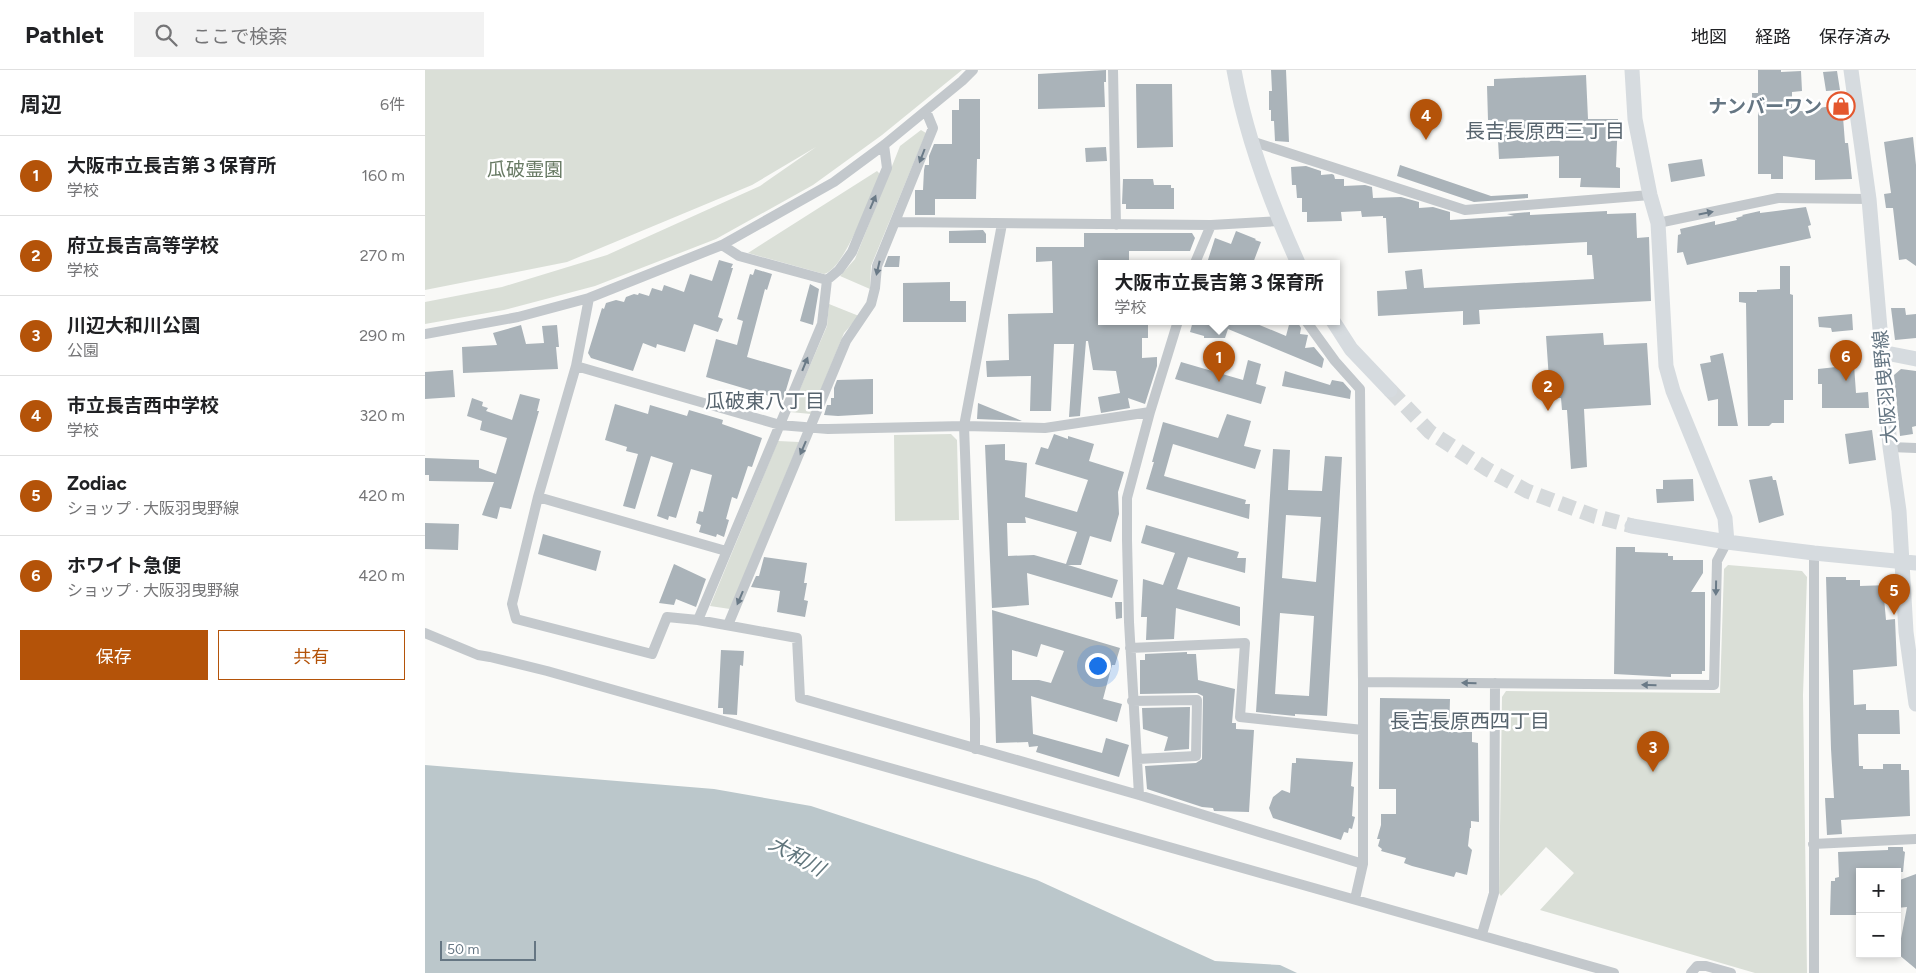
<!DOCTYPE html>
<html lang="ja">
<head>
<meta charset="utf-8">
<style>
  body { margin:0; font-family:Figtree,"Noto Sans JP",sans-serif; background:#f2f2f2; color:#202124 }
  .controls { position:absolute; right:15px; bottom:15px; display:grid; overflow:hidden; border-radius:0px; box-shadow:0 2px 8px #0003 }
  .controls button { width:45px; height:45px; display:grid; place-items:center; padding:0; border:0; border-bottom:1px solid #e0e0e0; background:#fff; color:#202124; font:25px sans-serif }
  .scale { position:absolute; left:15px; bottom:12px; width:96px; box-sizing:border-box; padding-left:5px; border:2px solid #657683; border-top:0; font-size:14px; line-height:18px; white-space:nowrap; color:#657683; -webkit-text-stroke:4px #fff; paint-order:stroke }
  .you { position:absolute; left:672px; top:595px; width:18px; height:18px; margin:-12px; border:4px solid #fff; border-radius:50%; background:#1a73e8; box-shadow:0 0 0 8px #1a73e833 }
  .badge { display:grid; place-items:center; width:32px; height:32px; border-radius:50%; background:#b45309; color:#fff; font-size:16px; font-weight:700 }
  .pin { position:absolute; translate:-50% -41px; filter:drop-shadow(0 1px 2px #0008) }
  .pin::after { content:''; position:absolute; top:26px; width:18px; height:15px; background:inherit; clip-path:polygon(0 0,100% 0,50% 100%) }
  .popup { position:absolute; left:673px; top:190px; width:242px; height:65px; box-sizing:border-box; display:grid; place-content:center; border-radius:0px; background:#fff; filter:drop-shadow(0 1px 4px #0005); font-size:16px; white-space:nowrap; color:#757577 }
  .popup b { font-size:19px; color:#202124 }
  .popup::after { content:''; position:absolute; left:50%; top:100%; margin-left:-10px; border:10px solid transparent; border-top-color:#fff }
  .list { margin:0; padding:0; list-style:none }
  h2 { display:flex; justify-content:space-between; align-items:center; height:65px; margin:0; padding:0 20px; font-size:21px }
  h2 small { font-size:16px; font-weight:400; color:#757577 }
  .list li { display:grid; grid-template-columns:32px 1fr auto; gap:15px; align-items:center; box-sizing:border-box; height:80px; padding:0 20px; border-top:1px solid #e0e0e0 }
  .list b { display:block; font-size:19px; white-space:nowrap }
  .list p { margin:0; font-size:16px; white-space:nowrap; color:#757577 }
  .list em { font-size:16px; font-style:normal; color:#757577 }
  .actions { display:flex; gap:10px; padding:15px 20px }
  .actions a { flex:1; padding:11px 0; border:1px solid #b45309; border-radius:0px; text-align:center; font-size:18px; color:#b45309 }
  .actions .main { background:#b45309; color:#fff }
  .icon { flex:none; width:28px; height:28px; fill:none; stroke:currentColor; stroke-width:2; stroke-linecap:round; stroke-linejoin:round }
  .map { position:relative; flex:none; width:1491px; height:903px; overflow:hidden }
  header { display:flex; align-items:center; gap:30px; box-sizing:border-box; height:70px; padding:0 25px; background:#fff; border-bottom:1px solid #e0e0e0 }
  header strong { font-size:24px }
  nav { display:flex; gap:28px; margin-inline-start:auto; font-size:18px }
  .search { width:350px; height:45px; background:#f2f2f2; display:flex; align-items:center; gap:12px; box-sizing:border-box; padding:0 18px; border-radius:0px; color:#757577; font-size:19px }
  main { display:flex }
  aside { flex:1; background:#fff }
  .map>svg:first-child { display:block }
  .green { fill:#dadfd7 }
  .water { fill:#bbc7cb }
  .building { fill:#aab3b9; fill-rule:evenodd }
  .lines { fill:none; stroke-linecap:round; stroke-linejoin:round }
  .secondary-tunnel { stroke:#d5d9db; stroke-width:15; stroke-dasharray:15 8; stroke-linecap:butt }
  .street { stroke:#c3c8cc; stroke-width:10 }
  .secondary { stroke:#d6dbdf; stroke-width:15 }
  .oneway { fill:#6a7a87 }
  .labels { text-anchor:middle; dominant-baseline:central; stroke-width:5; stroke-linejoin:round; paint-order:stroke }
  .poi-label { font-size:19px; font-weight:bold; fill:#657683; stroke:#fff; text-anchor:end }
  .park-label { font-size:19px; fill:#687a64; stroke:#fff }
  .street-label { font-size:19px; fill:#657683; stroke:#fff }
  .neighbourhood-label { font-size:20px; fill:#57646e; stroke:#fff }
  .water-label { font-size:20px; font-style:italic; fill:#60757c; stroke:#fff }
</style>
</head>
<body>
<header>
<strong>Pathlet</strong>
<div class="search"><svg class="icon" aria-label="search" viewBox="0 0 24 24"><circle cx="10" cy="10" r="6"/><path d="M15 15l6 6"/></svg>ここで検索</div>
<nav><a>地図</a><a>経路</a><a>保存済み</a></nav>
</header>
<main>
<aside>
<h2>周辺<small>6件</small></h2>
<ul class="list">
<li><span class="badge">1</span><div><b>大阪市立長吉第３保育所</b><p>学校</p></div><em>160 m</em></li>
<li><span class="badge">2</span><div><b>府立長吉高等学校</b><p>学校</p></div><em>270 m</em></li>
<li><span class="badge">3</span><div><b>川辺大和川公園</b><p>公園</p></div><em>290 m</em></li>
<li><span class="badge">4</span><div><b>市立長吉西中学校</b><p>学校</p></div><em>320 m</em></li>
<li><span class="badge">5</span><div><b>Zodiac</b><p>ショップ · 大阪羽曳野線</p></div><em>420 m</em></li>
<li><span class="badge">6</span><div><b>ホワイト急便</b><p>ショップ · 大阪羽曳野線</p></div><em>420 m</em></li>
</ul>
<div class="actions"><a class="main">保存</a><a>共有</a></div>
</aside>
<div class="map">
<svg width="1491" height="903" viewBox="0 0 1491 903">
  <rect width="100%" height="100%" fill="#fafaf8"/>
  <path class="green" d="M0,0H537L457,65L388,115L291,169L170,216L79,240L0,254V232L77,217L182,185L335,116L391,77L327,115L142,192L0,220Z
    M496,60L501,63L446,196L445,219L415,206L430,189L475,76Z
    M452,101L455,104C446,124 420,199 399,204L323,183Z
    M404,234L434,246L419,263L386,344L365,342L402,256Z
    M526,364L532,370L534,450L470,451L469,365Z
    M353,371L374,372L305,539L285,536Z
    M1303,495L1377,501L1382,507L1378,625L1382,903H1330L1115,840L1149,803L1121,777L1076,826L1074,823L1077,627L1081,621L1295,623L1299,499Z"/>
  <path class="water" d="M0,695L289,719L386,736L612,810L790,891L855,895L872,903H0Z"/>
  <path class="building" d="M681,0V12H679L680,37L613,39V4Z
    M846,0H861L864,72L850,71L849,51H846V40H844V21H847Z
    M1333,0H1356V2L1376,1L1377,21L1367,22V41H1389V39L1417,34L1420,73H1423L1427,109L1390,110V90L1358,86V109H1346V104H1333V33H1327V23H1333Z
    M1412,1L1415,20L1401,21L1398,2Z
    M1161,5L1163,49H1193L1191,97L1195,98V118L1155,117L1156,108H1134V86L1074,89L1072,50H1063L1062,16H1069V9Z
    M711,14H747L748,77L712,78Z
    M534,29H555V89H552L551,129H510V145H490V120H498L499,100L500,95H504V86L509,74H527V40H534Z
    M1488,67L1491,95V196L1481,189L1474,190L1468,138H1461L1459,124L1466,123L1459,72Z
    M681,77L682,91L661,92L660,78Z
    M1277,89L1280,106L1246,112L1243,94Z
    M975,95L1066,126L1103,124V128L1049,132L972,106Z
    M881,96L896,101V105L907,104L909,105L910,109H919V116L940,115L947,117L948,128L976,127L994,132V138L1008,137L1025,142V150L1089,146L1082,144L1105,142V145L1182,141V144L1211,143L1212,168L1224,167L1226,231L1054,240L1055,254L1038,255V241L953,246L952,221L982,219L980,201L997,199L999,218L1169,209L1167,185H1162V172L963,183L961,148H958V146L937,147L936,141L916,142L917,151L882,152V142H877V128H872L871,115H867L866,97Z
    M698,109H728L729,115H746V118H749V139H701V134H697Z
    M1381,137L1386,155L1383,156L1386,168L1262,195L1258,182L1252,183L1253,165L1256,164L1255,159L1290,151V155L1312,150L1311,148L1318,146L1317,145L1335,141V143Z
    M558,160L561,164V173H524V161Z
    M811,161L831,169L830,170L836,172L828,193H782L790,168L806,174Z
    M659,163H767L770,168L765,181H704V193H676V251H723V268H717V288L732,287V296L720,334L703,328L705,338L676,343L673,327L695,323L691,301L668,300L663,271H661L655,346L644,347L649,274H629L626,341H605L606,306L562,307L561,291L584,290L583,244L628,243L627,191L611,192V177H659Z
    M463,186H475L474,197H459Z
    M294,190L308,194L306,198H308L293,247L298,249L293,262L269,254L260,282L232,274L231,278L218,273L208,301L166,288L163,283L177,238L179,239L181,233L191,230L199,232L201,227L209,224L213,225L214,223L224,226L227,218L237,221L239,215L259,222L265,204L287,211Z
    M1355,196H1365V224L1368,225V330H1359V353H1347L1344,356H1323L1321,233L1314,232V222H1332V220L1355,219Z
    M330,199L347,204L342,220L340,219L322,287L367,300L358,330L281,307L291,269L312,275L318,251L312,249L325,204L328,205Z
    M525,212V231H541V252H478V213Z
    M385,214L394,219L388,255L375,251Z
    M1466,238H1480L1481,245L1491,244V268L1470,270Z
    M1427,244L1428,260L1407,262L1406,258L1394,257L1393,247Z
    M768,251H825L861,266L865,251H872L876,258L875,264L883,265L880,278L889,277L899,289L897,298L803,259L800,268H779V266L765,262Z
    M96,255L101,274L119,273L117,256L132,255L134,277H131L133,299L38,303L37,277L72,275L68,263Z
    M1178,263L1179,275L1222,273L1226,335L1159,339L1162,397L1146,399L1142,340H1137L1136,328H1131V324H1125L1121,266Z
    M1298,283L1313,356H1293V329L1283,331L1275,294L1286,292L1285,286Z
    M823,290L836,294L831,314L841,317L836,334L750,309L756,292L818,310Z
    M1429,295L1431,323L1443,322L1444,338H1397V314H1393V299Z
    M1476,299L1491,301V356L1487,357L1488,364L1475,366L1469,305Z
    M28,300L30,327L0,329V302Z
    M860,301L905,315L907,310L918,312L926,321L925,329L857,316Z
    M448,309V344L413,346L399,345L402,335H406V328H409V318L412,310Z
    M95,324L115,329L112,341H114L86,439L75,437L72,449L57,445L69,412L4,411V405H0V388L54,390V398L71,404L82,368L55,360L57,351L42,346L47,328L58,332L57,336L63,338L61,341L87,350Z
    M553,333L597,351L552,349Z
    M190,334L223,344L225,335L262,346L264,340L298,350L297,354L337,368L327,397L323,396L312,429L307,427L301,449L304,450L299,467L292,464L291,467L274,462L276,455L271,453L274,441L278,442L287,405L266,399L251,448L244,446L243,450L232,446L248,393L226,386L210,439L198,436L213,384L201,381L202,377L180,370Z
    M802,344L826,351L819,376L836,380L830,399L748,374L739,406L821,430L820,434H825L824,449L721,419L729,392H727L738,352L793,368Z
    M1447,360L1451,390L1424,394L1420,364Z
    M629,364L643,369V366L669,374L664,391L699,402L693,422L694,444L686,472L665,466L656,495H643L693,510L687,528L602,503L604,535L567,538L560,375L580,374V390L602,393L600,427L652,442L663,410L610,394L616,377L623,379ZM600,447L652,462L641,494L609,485L583,486L582,453H601Z
    M848,379L865,380L863,420L897,421L900,386L917,387L902,646L870,644V646L831,642ZM861,445L896,447L891,512L857,508ZM855,543L889,546L884,626L850,624Z
    M1347,406L1348,410H1351L1359,445L1334,453L1324,410Z
    M1268,409L1269,431L1232,433L1231,419H1238V410Z
    M0,453L34,454L33,480L0,479Z
    M721,455L814,482L812,488H821L820,503L763,487L752,519L815,537V556L751,538L749,569L721,570L722,547H716L718,509L738,515L750,483L716,473Z
    M118,464L176,481L171,501L113,484Z
    M1191,477H1210V482L1243,483V486H1248V490H1278V503L1266,522H1280V601H1277V604H1246V607L1189,604Z
    M339,487L382,493L379,513H382L379,530L383,531L380,547L352,542L355,521L326,517L331,506H334Z
    M249,494L281,509L271,537L251,529L249,535L234,533Z
    M1401,507H1421V510H1435V516L1464,515V528H1459L1461,550L1470,549L1472,596L1428,600L1429,635L1441,634V640H1474L1475,664H1433L1434,696H1438V699H1458V694H1476V700H1484L1485,746L1416,750L1417,764L1402,765L1400,728H1409L1406,679Z
    M690,532H697V548L691,549Z
    M567,540L695,578L690,595H687L678,629L697,634L692,652L606,626L608,664L677,683L681,668L704,675L694,707L611,682L613,676L604,677L603,672L571,673ZM616,574L639,581L626,613L614,610H587V580L612,587Z
    M296,580L319,581L318,596L315,595L312,645L298,644V638H293Z
    M762,582V584H771L773,610L810,619L807,653H811V659L829,660L824,742L789,741L788,738L777,737L722,719L720,696L771,693L777,689L778,626L772,623L715,624V590H720V584Z
    M955,628L1025,629L1024,662H1047V672L1053,673L1054,752L1046,751V758H1045L1043,776L1047,780L1042,805L1031,802L1029,807L987,796L979,793L981,788L956,781L957,779L953,776L955,769H952L956,755V744H971V719H954Z
    M765,637L764,679L739,681L743,667L718,659L717,638Z
    M871,688L928,692L926,716L929,717L927,746L930,747L927,759L924,758L923,763L919,762L916,770L848,748L844,738L848,727L857,720L865,723L867,693H871Z
    M1463,777H1478V781L1480,782L1478,802H1435V822H1432V845H1405L1406,811H1410V808L1414,807L1413,782L1463,780Z
    M1491,804V899L1473,884L1482,837L1472,838V811Z"/>
  <g class="lines">
    <path class="secondary-tunnel" d="M965,320L1005,362L1062,399L1102,421L1169,446L1207,456"/>
    <path class="street" d="M688,0L691,155
      M826,71L1040,140L1225,125
      M471,152L786,155L854,151
      M1233,153L1353,128L1444,129
      M297,175L314,186L402,210
      M770,193L786,155
      M164,228L151,296L113,427L87,534L91,549L227,584L242,547L273,550L372,568L375,628L714,725L938,794
      M881,251L910,291L935,319L938,612V794L930,829
      M0,264L93,247L164,228L297,175L409,112L459,75L537,11L548,0
      M151,296L355,355L403,359L539,356L620,358L725,342
      M1465,377L1491,378
      M113,427L301,481
      M273,550L397,254L402,210L414,200L427,182L462,98L459,75
      M303,555L421,271L446,234L450,218L452,196L508,58L501,41
      M0,563L53,585L65,587L122,601L1189,903
      M705,578L820,573L815,647L938,660
      M938,612L1289,615L1292,491L1302,472
      M707,631L772,630L771,686L713,689
      M550,679V649L539,356L577,154
      M714,725L704,552L702,470V428L725,342L753,251
      M1388,774L1491,769
      M1057,864L1069,823L1070,613
      M1266,903L1272,896H1281L1306,903
      M1389,903V483"/>
    <path class="secondary" d="M809,0C821,67 845,131 873,193
      M1207,0L1210,49L1225,125L1233,153L1241,296L1248,321L1300,448L1302,472
      M1426,0L1444,129L1465,377L1474,441L1481,562L1491,634
      M908,251L926,279L965,320
      M1456,282L1491,289
      M1207,456L1302,472L1389,483L1491,493"/>
  </g>
  <defs><path id="oneway-solid" d="M-6-.8H1V-3.2L6.5 0L1 3.2V.8H-6Z" transform="scale(1.25)"/></defs>
  <g class="oneway">
    <use href="#oneway-solid" transform="translate(497 86) rotate(111)"/>
    <use href="#oneway-solid" transform="translate(448 132) rotate(-67)"/>
    <use href="#oneway-solid" transform="translate(1281 143) rotate(-11)"/>
    <use href="#oneway-solid" transform="translate(453 198) rotate(103)"/>
    <use href="#oneway-solid" transform="translate(380 294) rotate(-68)"/>
    <use href="#oneway-solid" transform="translate(378 378) rotate(113)"/>
    <use href="#oneway-solid" transform="translate(1291 518) rotate(91)"/>
    <use href="#oneway-solid" transform="translate(315 528) rotate(113)"/>
    <use href="#oneway-solid" transform="translate(1044 613) rotate(-179)"/>
    <use href="#oneway-solid" transform="translate(1224 615) rotate(-179)"/>
  </g>
  <defs>
    <g id="shop-ring" transform="scale(1.4375)"><circle r="9.5" fill="#fff" stroke="#e4572e" stroke-width="1.5"/><path d="M-5-2.5h2.3a2.7 3.5 0 0 1 5.4 0H5L5.5 6h-11ZM-1.5-2.5h3a1.5 2.3 0 0 0-3 0Z" fill="#e4572e"/></g>
  </defs>
  <g fill-rule="evenodd">
    <use href="#shop-ring" x="1416" y="36"/>
  </g>
  <g class="labels">
    <g class="poi-label">
      <text x="1397" y="36">ナンバーワン</text>
    </g>
    <g class="park-label">
      <text x="100" y="99">瓜破霊園</text>
    </g>
    <g class="street-label">
      <text transform="translate(1460 317) rotate(-95)">大阪羽曳野線</text>
    </g>
    <g class="neighbourhood-label">
      <text x="1120" y="61">長吉長原西三丁目</text>
      <text x="340" y="331">瓜破東八丁目</text>
      <text x="1045" y="651">長吉長原西四丁目</text>
    </g>
    <g class="water-label">
      <text transform="translate(372 786) rotate(29)">大和川</text>
    </g>
  </g>
</svg>
<div class="controls">
<button>+</button>
<button>−</button>
</div>
<div class="scale">50 m</div>
<div class="you"></div>
<div class="pin badge" style="left:794px;top:312px">1</div>
<div class="popup"><b>大阪市立長吉第３保育所</b>学校</div>
<div class="pin badge" style="left:1123px;top:341px">2</div>
<div class="pin badge" style="left:1228px;top:702px">3</div>
<div class="pin badge" style="left:1001px;top:70px">4</div>
<div class="pin badge" style="left:1469px;top:545px">5</div>
<div class="pin badge" style="left:1421px;top:311px">6</div>
</div>
</main>
</body>
</html>
